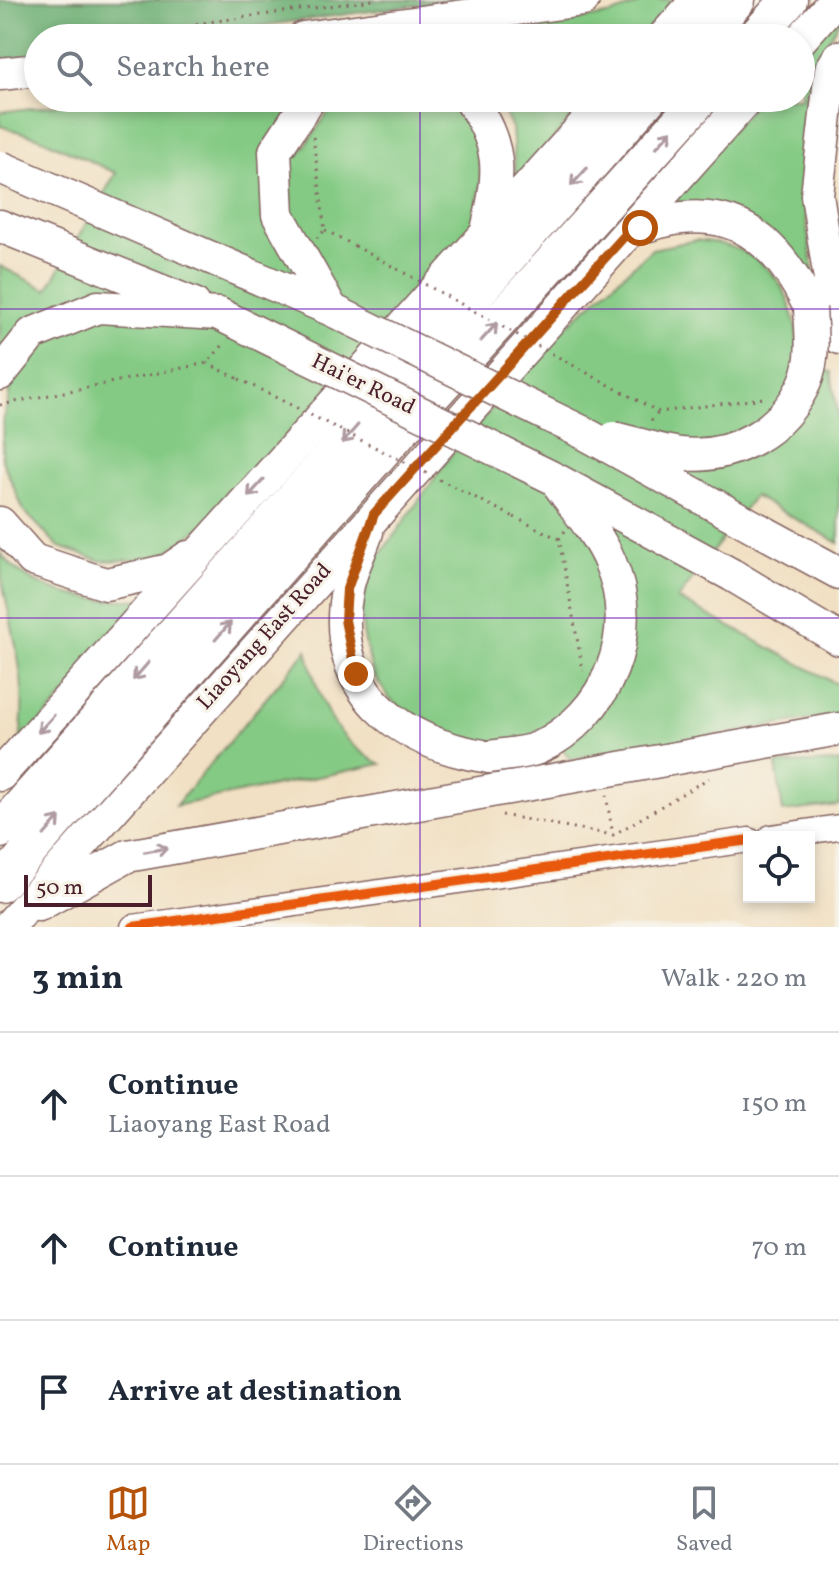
<!DOCTYPE html>
<html lang="en">
<head>
<meta charset="utf-8">
<style>
  body { margin:0; font-family:Vollkorn,serif; background:#f6f6f7; color:#1f2937 }
  .controls { position:absolute; right:24px; bottom:24px; display:grid; overflow:hidden; border-radius:0px; box-shadow:0 4px 12px #0003 }
  .controls button { width:72px; height:72px; display:grid; place-items:center; padding:0; border:0; border-bottom:2px solid #e0e1e3; background:#fff; color:#1f2937; font:40px sans-serif }
  .scale { position:absolute; left:24px; bottom:20px; width:128px; box-sizing:border-box; padding-left:8px; border:4px solid #4a1f2b; border-top:0; font-size:22px; line-height:28px; white-space:nowrap; color:#4a1f2b; -webkit-text-stroke:6px #f7f3e8; paint-order:stroke }
  .stop { position:absolute; width:24px; height:24px; margin:-18px; border:6px solid #b45309; border-radius:50%; background:#fff }
  .stop.end { background:#b45309; border-color:#fff; box-shadow:0 2px 8px #0008 }
  .list { margin:0; padding:0; list-style:none }
  h2 { display:flex; justify-content:space-between; align-items:center; height:104px; margin:0; padding:0 32px; font-size:34px }
  h2 small { font-size:26px; font-weight:400; color:#747a83 }
  .list li { display:grid; grid-template-columns:52px 1fr auto; gap:24px; align-items:center; box-sizing:border-box; height:144px; padding:0 32px; border-top:2px solid #e0e1e3 }
  .list b { display:block; font-size:30px; white-space:nowrap }
  .list p { margin:0; font-size:26px; white-space:nowrap; color:#747a83 }
  .list em { font-size:26px; font-style:normal; color:#747a83 }
  .icon { flex:none; width:44px; height:44px; fill:none; stroke:currentColor; stroke-width:2; stroke-linecap:round; stroke-linejoin:round }
  .map { position:relative; flex:none; width:839px; height:927px; overflow:hidden }
  .search { position:absolute; background:#fff; box-shadow:0 4px 12px #0003; left:24px; right:24px; top:24px; height:88px; display:flex; align-items:center; gap:20px; box-sizing:border-box; padding:0 28px; border-radius:44px; color:#747a83; font-size:30px }
  .sheet { height:536px; background:#fff }
  nav { display:flex; justify-content:space-around; align-items:center; box-sizing:border-box; height:112px; border-top:2px solid #e0e1e3; background:#fff; font-size:22px; color:#747a83 }
  nav a { display:grid; justify-items:center; gap:4px }
  nav .on { color:#b45309 }
  .map>svg:first-child { display:block }
  .green { fill:#84ca84; stroke:#677458; stroke-width:2 }
  .forest { fill:#6bae72; stroke:#5a664e; stroke-width:2 }
  .lines { fill:none; stroke-linecap:round; stroke-linejoin:round }
  .minor-casing { stroke:#846360; stroke-width:27 }
  .major-casing { stroke:#846360; stroke-width:35 }
  .highway-casing { stroke:#846360; stroke-width:39 }
  .path { stroke:#846360; stroke-width:3; stroke-dasharray:2 6; stroke-linecap:butt }
  .minor { stroke:#fff; stroke-width:24 }
  .major { stroke:#fff; stroke-width:32 }
  .highway { stroke:#fff; stroke-width:36 }
  .major-bridge-casing { stroke:#846360; stroke-width:35; stroke-linecap:butt }
  .path-bridge { stroke:#846360; stroke-width:3; stroke-dasharray:2 6; stroke-linecap:butt }
  .major-bridge { stroke:#fff; stroke-width:32 }
  .cycleway-casing { stroke:#f7f3e8; stroke-width:15 }
  .cycleway { stroke:#e8590c; stroke-width:10 }
  .oneway { stroke:#ae9aa0 }
  .route { stroke:#b45309; stroke-width:10 }
  .grid { fill:none; stroke:#7b2cbf; stroke-width:2; stroke-opacity:0.55 }
  .labels { text-anchor:middle; dominant-baseline:central; stroke-width:6; stroke-linejoin:round; paint-order:stroke }
  .street-label { font-size:22px; fill:#4a1f2b; stroke:#f7f3e8 }
</style>
</head>
<body>
<div class="map">
<svg width="839" height="927" viewBox="0 0 839 927">
  <rect width="100%" height="100%" fill="#f7f3e8"/>
  <filter id="ink" filterUnits="userSpaceOnUse"><feTurbulence type="fractalNoise" baseFrequency=".0125" numOctaves="2"/><feDisplacementMap in="SourceGraphic" scale="16" xChannelSelector="R" yChannelSelector="G"/><feConvolveMatrix kernelMatrix="1 2 1 2 8 2 1 2 1" color-interpolation-filters="sRGB"/></filter>
  <filter id="wash" filterUnits="userSpaceOnUse"><feTurbulence type="fractalNoise" baseFrequency=".006" numOctaves="4" result="noise"/><feDisplacementMap in="SourceGraphic" scale="32" xChannelSelector="R" yChannelSelector="G"/><feGaussianBlur stdDeviation="1.8" result="paint"/><feColorMatrix in="noise" values="0 0 0 0 0 0 0 0 0 0 0 0 0 0 0 0 0 1.4 0 .05"/><feComposite in="paint" operator="in"/></filter>
  <g filter="url(#wash)">
    <rect width="100%" height="100%" fill="#f1e0c3"/>
    <path class="green" d="M649,0H673L640,38H472L613,14Z
      M839,11V20C831,36 821,52 814,69C787,139 810,240 819,312L788,254L659,210L760,98H801V53Z
      M113,98H287L299,155L332,107L350,98H438L454,105L476,139L481,183L474,229L211,520L157,559L101,561L59,547L24,511L2,460L3,421L10,391L0,392V266L47,290L116,173L40,138L0,126V112Z
      M497,98H588L516,182L512,128Z
      M696,240C771,246 802,296 797,367L831,372L839,422V543L754,496L678,599L839,685V715L570,759L546,726L529,737L493,747L423,727L389,698L373,674L364,638L361,615L370,569L452,454L562,330L652,249Z
      M0,553C36,597 96,603 149,599L20,746C22,721 24,696 20,671C16,631 0,592 0,553Z
      M307,650C320,703 331,738 381,764L175,806Z
      M839,762V805L783,812L776,764Z"/>
    <path class="forest" d="M0,0H454L171,38H38V56L0,61Z"/>
  </g>
  <g filter="url(#ink)">
    <g class="lines">
      <g class="minor-casing">
        <path id="minor" d="M771,837L839,827
          M133,927L749,840"/>
      </g>
      <g class="major-casing">
        <path id="major" d="M303,38L583,0
          M663,38L697,0
          M801,39L835,0
          M839,57L831,70L817,195L839,338
          M0,74L38,70
          M469,98C502,144 501,173 488,226
          M0,226L194,304
          M631,231C719,197 771,226 810,308
          M0,374L32,334L98,307L219,314
          M0,523L33,560L106,584L169,570L188,557
          M758,529L839,573
          M367,532C361,551 350,571 347,590C328,691 400,744 489,757
          M732,575L839,639
          M0,775L608,98
          M39,905L127,856L839,729
          M8,927L748,98"/>
      </g>
      <g class="highway-casing">
        <path id="highway" d="M703,38L737,0
          M755,38L789,0
          M0,830L649,98
          M0,884L398,433L701,98"/>
      </g>
      <path class="path" d="M196,38L194,24L373,0
        M313,137L325,230L317,238
        M325,230L355,246
        M207,363L239,379
        M622,392L659,412L764,398
        M0,405L207,363L225,343
        M651,421L659,412
        M514,517L559,539
        M565,531L559,539L583,671
        M606,795L613,835
        M502,815L613,835L709,778"/>
      <use href="#minor" class="minor"/>
      <use href="#major" class="major"/>
      <use href="#highway" class="highway"/>
      <g class="major-bridge-casing">
        <path id="major-bridge" d="M310,98L275,151L278,215L332,310
          M0,167L332,310L582,432L758,529
          M219,314L555,479L732,575
          M614,438C636,443 658,451 680,454C733,460 784,430 805,382C815,359 811,332 810,308
          M489,757C504,754 524,754 538,748C608,715 641,633 610,562C598,534 577,510 559,485"/>
      </g>
      <path class="path-bridge" d="M355,246L622,392
        M239,379L514,517"/>
      <use href="#major-bridge" class="major-bridge"/>
      <g class="cycleway-casing">
        <path id="cycleway" d="M133,927L749,840"/>
      </g>
      <use href="#cycleway" class="cycleway"/>
    </g>
    <defs><path id="oneway-shaft" d="M-6 0H5M1.5-3L5.5 0L1.5 3" fill="none" stroke-width="1.6" stroke-linecap="round" stroke-linejoin="round" transform="scale(2)"/></defs>
    <g class="oneway">
      <use href="#oneway-shaft" transform="translate(664 139) rotate(-48)"/>
      <use href="#oneway-shaft" transform="translate(579 177) rotate(132)"/>
      <use href="#oneway-shaft" transform="translate(489 332) rotate(-48)"/>
      <use href="#oneway-shaft" transform="translate(350 434) rotate(131)"/>
      <use href="#oneway-shaft" transform="translate(256 488) rotate(132)"/>
      <use href="#oneway-shaft" transform="translate(223 631) rotate(-49)"/>
      <use href="#oneway-shaft" transform="translate(141 671) rotate(131)"/>
      <use href="#oneway-shaft" transform="translate(46 724) rotate(132)"/>
      <use href="#oneway-shaft" transform="translate(52 826) rotate(-49)"/>
      <use href="#oneway-shaft" transform="translate(156 850) rotate(-10)"/>
    </g>
  </g>
  <g class="lines" filter="url(#ink)">
    <path class="route" d="M356,674L345,620L347,589L374,514L628,232L640,228"/>
  </g>
  <path class="grid" d="M420,0V38M420,98V927M0,309H839M0,618H839"/>
  <g class="labels">
    <g class="street-label">
      <text transform="translate(363 385) rotate(26)">Hai'er Road</text>
      <text transform="translate(265 637) rotate(-48)">Liaoyang East Road</text>
    </g>
  </g>
</svg>
<div class="controls">
<button><svg class="icon" aria-label="locate" viewBox="0 0 24 24"><circle cx="12" cy="12" r="6"/><path d="M12 2v4M12 18v4M2 12h4M18 12h4"/></svg></button>
</div>
<div class="scale">50 m</div>
<div class="stop" style="left:640px;top:228px"></div>
<div class="stop end" style="left:356px;top:674px"></div>
<div class="search"><svg class="icon" aria-label="search" viewBox="0 0 24 24"><circle cx="10" cy="10" r="6"/><path d="M15 15l6 6"/></svg>Search here</div>
</div>
<section class="sheet">
<h2>3 min<small>Walk · 220 m</small></h2>
<ul class="list">
<li><svg class="icon" aria-label="ahead" viewBox="0 0 24 24"><path d="M12 20V5M6 11l6-6 6 6"/></svg><div><b>Continue</b><p>Liaoyang East Road</p></div><em>150 m</em></li>
<li><svg class="icon" aria-label="ahead" viewBox="0 0 24 24"><path d="M12 20V5M6 11l6-6 6 6"/></svg><div><b>Continue</b></div><em>70 m</em></li>
<li><svg class="icon" aria-label="arrive" viewBox="0 0 24 24"><path d="M6 21V4h12l-3 4 3 4H6"/></svg><div><b>Arrive at destination</b></div></li>
</ul>
</section>
<nav>
<a class="on"><svg class="icon" aria-label="map" viewBox="0 0 24 24"><path d="M3 6l6-2 6 2 6-2v14l-6 2-6-2-6 2zM9 4v14M15 6v14"/></svg>Map</a>
<a><svg class="icon" aria-label="directions" viewBox="0 0 24 24"><path d="M12 3l9 9-9 9-9-9zM9 14v-3h6M13 9l2 2-2 2"/></svg>Directions</a>
<a><svg class="icon" aria-label="saved" viewBox="0 0 24 24"><path d="M7 4h10v16l-5-4-5 4z"/></svg>Saved</a>
</nav>
</body>
</html>
